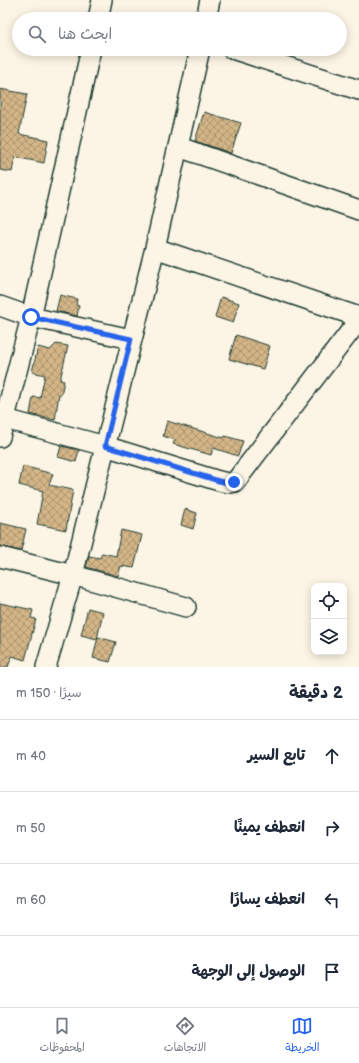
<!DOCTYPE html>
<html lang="ar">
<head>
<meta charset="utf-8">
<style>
  body { margin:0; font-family:"Balsamiq Sans","Playpen Sans Arabic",sans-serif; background:#f6f6f7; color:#1f2937; direction:rtl }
  .controls { position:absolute; right:12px; bottom:12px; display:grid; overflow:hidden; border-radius:8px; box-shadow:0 2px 10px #0003 }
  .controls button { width:36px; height:36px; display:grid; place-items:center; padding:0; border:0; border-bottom:1px solid #e0e1e3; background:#fff; color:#1f2937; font:20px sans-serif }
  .stop { position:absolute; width:12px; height:12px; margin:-9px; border:3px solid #2563eb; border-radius:50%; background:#fff }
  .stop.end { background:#2563eb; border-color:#fff; box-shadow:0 1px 4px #0008 }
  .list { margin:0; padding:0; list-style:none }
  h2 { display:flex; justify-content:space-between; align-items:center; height:52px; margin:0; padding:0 16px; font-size:17px }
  h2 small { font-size:13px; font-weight:400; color:#747a83 }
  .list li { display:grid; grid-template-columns:26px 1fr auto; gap:12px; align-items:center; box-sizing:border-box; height:72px; padding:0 16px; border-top:1px solid #e0e1e3 }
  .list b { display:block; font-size:15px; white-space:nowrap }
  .list em { font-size:13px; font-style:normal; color:#747a83 }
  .icon { flex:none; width:22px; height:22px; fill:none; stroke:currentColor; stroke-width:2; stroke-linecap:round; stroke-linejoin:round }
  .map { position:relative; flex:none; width:359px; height:667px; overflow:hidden; direction:ltr }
  .search { position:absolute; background:#fff; box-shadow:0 2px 10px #0003; left:12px; right:12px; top:12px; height:44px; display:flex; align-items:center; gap:10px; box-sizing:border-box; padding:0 14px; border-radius:22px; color:#747a83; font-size:15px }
  .sheet { height:340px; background:#fff }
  nav { display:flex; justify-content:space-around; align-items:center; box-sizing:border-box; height:56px; border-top:1px solid #e0e1e3; background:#fff; font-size:11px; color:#747a83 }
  nav a { display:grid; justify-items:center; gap:2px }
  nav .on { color:#2563eb }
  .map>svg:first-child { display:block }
  .building { fill:url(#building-cross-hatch); stroke:#1f3d34 }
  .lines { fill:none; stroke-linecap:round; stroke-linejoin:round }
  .minor-casing { stroke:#1f3d34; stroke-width:22 }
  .minor { stroke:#fcf5e5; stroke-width:19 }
  .route { stroke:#2563eb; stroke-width:5 }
</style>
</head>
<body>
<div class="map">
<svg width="359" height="667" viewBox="0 0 359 667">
  <defs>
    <pattern id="building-cross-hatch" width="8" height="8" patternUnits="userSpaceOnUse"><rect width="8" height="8" fill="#d3b587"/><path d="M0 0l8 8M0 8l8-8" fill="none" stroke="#ab946f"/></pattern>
  </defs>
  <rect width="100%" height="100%" fill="#fcf5e5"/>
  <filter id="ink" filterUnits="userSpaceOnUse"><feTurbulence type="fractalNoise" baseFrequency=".025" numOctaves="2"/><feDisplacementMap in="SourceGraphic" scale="8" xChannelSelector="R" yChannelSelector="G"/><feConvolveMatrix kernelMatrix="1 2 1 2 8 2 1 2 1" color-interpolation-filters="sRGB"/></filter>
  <g filter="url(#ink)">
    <path class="building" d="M0,89L27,94L19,134L48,140L44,163L15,157L12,172L0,170Z
      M204,112L241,123L231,153L195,141Z
      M60,295L77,299L76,305L79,306L77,316L56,311Z
      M221,297L239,303L233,323L215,317Z
      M236,335L270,346L263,369L229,359Z
      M56,344L68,346L60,380L64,381L61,395L59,394L55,420L30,414L33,397L40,398L45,375L32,372L38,347L50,350Z
      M167,421L224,438L225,436L243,441L238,456L213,448L211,455L173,444L175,440L163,436Z
      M61,446L79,450L76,462L58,457Z
      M23,466L53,474L49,485L73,490L66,530L37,524L43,491L19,485Z
      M185,509L197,513L193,529L181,525Z
      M0,523L26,529L21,551L0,546Z
      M121,530L142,535L134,568L121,566L118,576L86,567L89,556L100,558L102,553L116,556Z
      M0,603L33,610L31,618L36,619L25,660L12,656L8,667H0Z
      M88,608L103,612L97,639L81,635Z
      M98,637L116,642L110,662L93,658Z"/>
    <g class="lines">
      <g class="minor-casing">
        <path id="minor" d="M98,19L102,0
          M206,19L210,0
          M232,49L359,90
          M179,147L359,210
          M155,248L359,317
          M0,306L31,317L131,339
          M5,419L105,446L219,481L228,483L235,482L359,320
          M0,437L31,317L91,49
          M0,557L73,575L186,607
          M46,667L73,575L155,248L200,49"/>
      </g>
      <use href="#minor" class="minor"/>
    </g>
  </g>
  <g class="lines" filter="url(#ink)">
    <path class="route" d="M31,317L131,339L105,446L219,481L228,483L234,482"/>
  </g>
</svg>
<div class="controls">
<button><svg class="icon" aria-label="locate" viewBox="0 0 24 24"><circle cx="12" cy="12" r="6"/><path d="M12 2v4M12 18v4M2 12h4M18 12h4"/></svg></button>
<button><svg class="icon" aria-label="layers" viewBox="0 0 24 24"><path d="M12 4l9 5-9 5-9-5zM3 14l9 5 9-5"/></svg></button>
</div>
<div class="stop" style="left:31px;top:317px"></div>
<div class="stop end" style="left:234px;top:482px"></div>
<div class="search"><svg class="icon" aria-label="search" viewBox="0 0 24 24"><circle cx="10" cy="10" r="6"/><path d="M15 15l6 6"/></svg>ابحث هنا</div>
</div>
<section class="sheet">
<h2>2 دقيقة<small>سيرًا · 150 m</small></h2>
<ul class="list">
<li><svg class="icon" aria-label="ahead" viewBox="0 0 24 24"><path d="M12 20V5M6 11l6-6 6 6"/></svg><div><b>تابع السير</b></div><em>40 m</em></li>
<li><svg class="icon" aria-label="right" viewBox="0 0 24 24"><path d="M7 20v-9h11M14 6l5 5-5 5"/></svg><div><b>انعطف يمينًا</b></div><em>50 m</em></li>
<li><svg class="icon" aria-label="left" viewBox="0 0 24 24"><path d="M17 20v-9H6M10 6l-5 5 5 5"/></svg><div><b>انعطف يسارًا</b></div><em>60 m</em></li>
<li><svg class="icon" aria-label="arrive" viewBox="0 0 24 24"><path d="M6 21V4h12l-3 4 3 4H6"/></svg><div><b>الوصول إلى الوجهة</b></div></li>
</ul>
</section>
<nav>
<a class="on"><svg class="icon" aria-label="map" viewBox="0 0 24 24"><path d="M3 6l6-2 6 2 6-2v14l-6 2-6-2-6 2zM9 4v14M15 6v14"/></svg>الخريطة</a>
<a><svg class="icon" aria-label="directions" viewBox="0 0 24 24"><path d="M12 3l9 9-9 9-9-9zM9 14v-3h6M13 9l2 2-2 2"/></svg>الاتجاهات</a>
<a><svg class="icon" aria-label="saved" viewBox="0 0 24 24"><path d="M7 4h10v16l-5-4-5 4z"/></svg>المحفوظات</a>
</nav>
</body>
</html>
